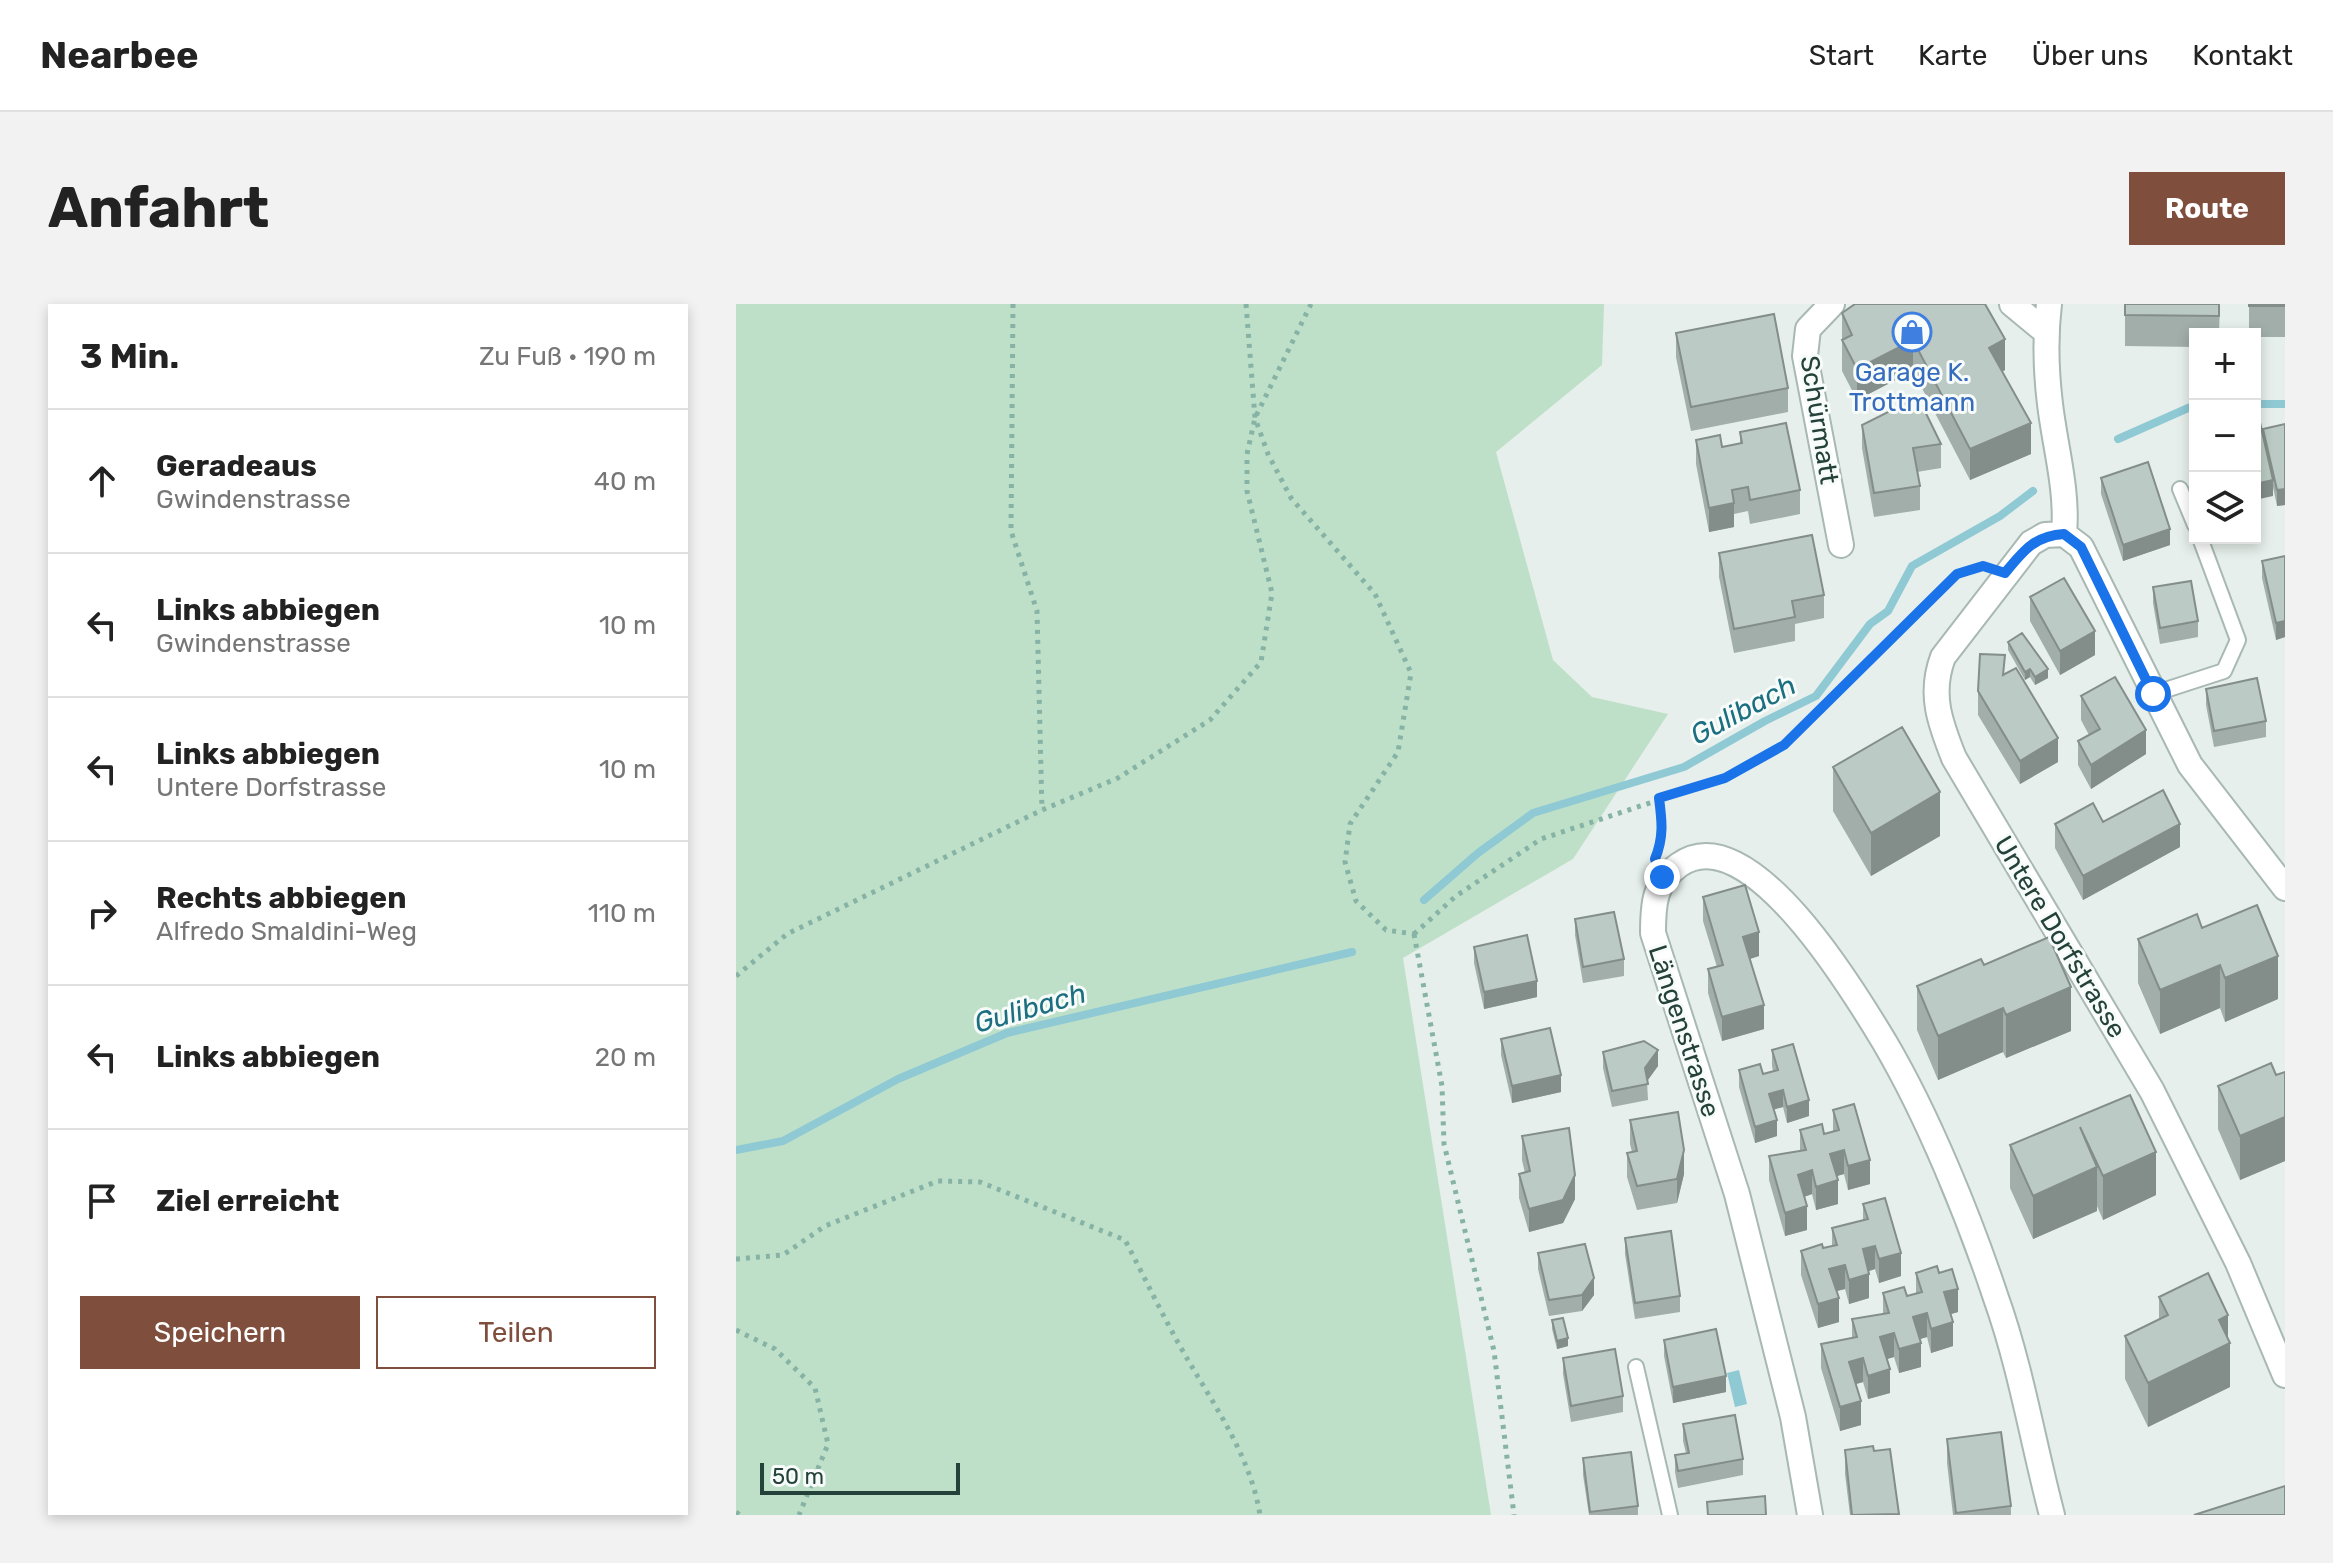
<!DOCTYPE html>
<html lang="de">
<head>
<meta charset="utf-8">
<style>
  body { margin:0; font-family:Rubik,sans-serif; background:#f2f2f2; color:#222 }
  .controls { position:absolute; right:24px; top:24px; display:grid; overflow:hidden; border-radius:0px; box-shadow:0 4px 12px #0003 }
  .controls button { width:72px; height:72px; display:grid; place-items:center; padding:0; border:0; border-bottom:2px solid #e0e0e0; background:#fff; color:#222; font:40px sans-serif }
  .scale { position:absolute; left:24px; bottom:20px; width:200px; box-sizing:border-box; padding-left:8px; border:4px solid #24423a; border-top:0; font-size:22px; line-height:28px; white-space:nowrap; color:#24423a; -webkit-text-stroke:6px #f7fbf9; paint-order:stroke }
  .stop { position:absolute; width:24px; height:24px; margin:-18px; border:6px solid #1a73e8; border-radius:50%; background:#fff }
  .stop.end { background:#1a73e8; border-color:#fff; box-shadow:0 2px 8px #0008 }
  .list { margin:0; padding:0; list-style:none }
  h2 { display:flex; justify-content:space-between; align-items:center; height:104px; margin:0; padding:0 32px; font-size:34px }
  h2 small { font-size:26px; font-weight:400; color:#767676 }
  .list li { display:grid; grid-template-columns:52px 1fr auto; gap:24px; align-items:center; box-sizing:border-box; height:144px; padding:0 32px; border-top:2px solid #e0e0e0 }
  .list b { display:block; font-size:30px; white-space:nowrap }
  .list p { margin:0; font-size:26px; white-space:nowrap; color:#767676 }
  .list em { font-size:26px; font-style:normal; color:#767676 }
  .actions { display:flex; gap:16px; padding:24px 32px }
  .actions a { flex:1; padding:18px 0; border:2px solid #804e3d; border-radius:0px; text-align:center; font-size:28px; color:#804e3d }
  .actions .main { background:#804e3d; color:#fff }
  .icon { flex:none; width:44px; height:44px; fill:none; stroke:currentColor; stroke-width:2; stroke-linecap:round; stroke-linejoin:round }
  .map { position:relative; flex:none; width:1549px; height:1211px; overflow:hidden; border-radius:0px }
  header { display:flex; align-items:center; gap:48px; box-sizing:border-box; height:112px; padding:0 40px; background:#fff; border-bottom:2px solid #e0e0e0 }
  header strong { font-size:38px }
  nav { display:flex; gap:44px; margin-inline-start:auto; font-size:28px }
  .intro { display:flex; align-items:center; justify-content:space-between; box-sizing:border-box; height:192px; padding:0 48px }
  h1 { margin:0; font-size:56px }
  .button { padding:20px 36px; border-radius:0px; background:#804e3d; color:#fff; font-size:28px; font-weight:700 }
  main { display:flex; gap:48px; padding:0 48px }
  aside { flex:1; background:#fff; border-radius:0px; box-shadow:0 4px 12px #0003 }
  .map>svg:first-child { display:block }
  .green { fill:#bfe0c8 }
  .water { fill:#8ec9d4 }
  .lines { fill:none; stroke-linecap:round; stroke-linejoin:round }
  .stream { stroke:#8ec9d4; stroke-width:8 }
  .lane-casing { stroke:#a8b8b2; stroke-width:18 }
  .street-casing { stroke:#a8b8b2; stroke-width:28 }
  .path { stroke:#86b3a5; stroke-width:5; stroke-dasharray:4 6; stroke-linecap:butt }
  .lane { stroke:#fff; stroke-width:14 }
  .street { stroke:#fff; stroke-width:24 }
  .wall { fill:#a1aea9 }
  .shaded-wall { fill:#838d89 }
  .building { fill:#bbcac4; stroke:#838d89; stroke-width:2 }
  .route { stroke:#1a73e8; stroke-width:10 }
  .labels { text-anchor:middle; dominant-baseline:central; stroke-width:6; stroke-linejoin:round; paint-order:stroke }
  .shop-label { font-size:26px; fill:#366cbe; stroke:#f7fbf9 }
  .street-label { font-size:26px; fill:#24423a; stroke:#f7fbf9 }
  .water-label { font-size:28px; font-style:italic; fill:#1c6f80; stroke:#f7fbf9 }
</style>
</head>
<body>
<header>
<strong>Nearbee</strong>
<nav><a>Start</a><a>Karte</a><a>Über uns</a><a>Kontakt</a></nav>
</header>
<div class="intro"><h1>Anfahrt</h1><a class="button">Route</a></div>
<main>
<aside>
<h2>3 Min.<small>Zu Fuß · 190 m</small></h2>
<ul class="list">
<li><svg class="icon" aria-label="ahead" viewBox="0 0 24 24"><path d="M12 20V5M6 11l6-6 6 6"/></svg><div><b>Geradeaus</b><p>Gwindenstrasse</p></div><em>40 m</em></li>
<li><svg class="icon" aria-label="left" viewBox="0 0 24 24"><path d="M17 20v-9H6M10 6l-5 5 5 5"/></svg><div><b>Links abbiegen</b><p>Gwindenstrasse</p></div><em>10 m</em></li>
<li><svg class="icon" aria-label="left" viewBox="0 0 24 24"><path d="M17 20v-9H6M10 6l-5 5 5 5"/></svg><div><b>Links abbiegen</b><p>Untere Dorfstrasse</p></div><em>10 m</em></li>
<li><svg class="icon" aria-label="right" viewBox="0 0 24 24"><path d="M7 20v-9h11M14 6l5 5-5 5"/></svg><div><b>Rechts abbiegen</b><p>Alfredo Smaldini-Weg</p></div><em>110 m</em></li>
<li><svg class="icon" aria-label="left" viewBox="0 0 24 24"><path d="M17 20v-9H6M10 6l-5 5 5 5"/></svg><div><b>Links abbiegen</b></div><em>20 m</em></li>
<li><svg class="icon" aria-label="arrive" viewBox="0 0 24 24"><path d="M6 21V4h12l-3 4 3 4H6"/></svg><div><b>Ziel erreicht</b></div></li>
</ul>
<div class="actions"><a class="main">Speichern</a><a>Teilen</a></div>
</aside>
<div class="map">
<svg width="1549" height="1211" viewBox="0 0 1549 1211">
  <rect width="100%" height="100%" fill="#e6efeb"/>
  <path class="green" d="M0,0H868L866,61L760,148L817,356L856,393L932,410L837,555L667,654L755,1211H0Z"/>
  <path class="water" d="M1003,1066L1011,1100L999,1103L991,1069Z"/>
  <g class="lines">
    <path class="stream" d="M1519,100H1549
      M1382,135L1459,101
      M688,596L742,549L797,509L948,463L1029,417L1080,392L1134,320L1152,307L1176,262L1264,212L1297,187
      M0,846L47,837L162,775L271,729L616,648"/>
    <g class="lane-casing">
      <path id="lane" d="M1444,185L1459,221
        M1417,390L1488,367L1502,336L1464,234
        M900,1063L934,1211"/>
    </g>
    <g class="street-casing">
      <path id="street" d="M1096,0L1072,25L1069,52L1105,241
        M1276,0L1310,28
        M1313,0C1309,33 1310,67 1314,100C1319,143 1332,186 1328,230
        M1328,230L1309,231L1295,239L1207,353C1193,390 1204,419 1218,454L1416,787L1502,959L1549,1071
        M1328,230L1345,243L1454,461L1549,584
        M1074,1211L1057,1113L1001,890L917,629C917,600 918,579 943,561C1013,511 1119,689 1149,739C1192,812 1233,913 1260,994C1285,1064 1297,1139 1316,1211"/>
    </g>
    <path class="path" d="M277,0L275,227L301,307L306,506
      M510,0L519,114L532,150L555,194L639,290L675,369L662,448L614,520L609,558L620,597L650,626L678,630
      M922,546L927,520L923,494
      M678,630L720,592L805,535L989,474L1048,441L1221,270L1245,263
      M678,630L706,782L708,840L758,1047L778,1211
      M0,672L51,630L306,506L382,474L474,416L525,358L536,289L511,187V150L519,114L575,0
      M0,955L47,951L89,922L202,877L244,878L389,936C410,976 429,1017 452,1056C480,1104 515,1154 524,1211
      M0,1026L39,1045L79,1084L92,1140L63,1211
      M0,1208L4,1211"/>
    <use href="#lane" class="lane"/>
    <use href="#street" class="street"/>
  </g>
  <path class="wall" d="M1389,0H1484L1483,30H1459V43L1389,42Z
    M1513,0H1549V33H1519V30H1513Z
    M1106,9L1269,66L1266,68L1295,150L1234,176L1177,67L1121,96L1106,67Z
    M940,29L1052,84V108L955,127L940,53Z
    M1549,120V201L1541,202L1537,183V192L1527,133V125Z
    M1126,121L1205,140V164L1181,168L1184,182V206L1138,213L1126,144Z
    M1004,128L1064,186V210L1014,220L1012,207L998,210V223L973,228L960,160V136L986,143L1004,139Z
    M1365,174L1434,241L1387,257L1365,190Z
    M983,249L1088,291V314L1059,320V337L998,349L983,273Z
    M1549,252V333L1540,336L1526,274V257Z
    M1417,283L1462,317V333L1424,340L1417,299Z
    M1294,293L1359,351L1324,371L1294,317Z
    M1272,338L1312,374L1299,381L1294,373L1289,376L1272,346Z
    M1269,370L1322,458L1284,480L1242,411V387Z
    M1470,385L1530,417V433L1478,443L1470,401Z
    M1345,392L1410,450L1355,485L1342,461V437L1353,431L1345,416Z
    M1097,463L1204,532L1135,572L1097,507Z
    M1367,518L1444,543L1347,596L1319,544V520Z
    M967,593L1023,652L1014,655L1028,725L986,737L972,689V665L981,663L967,617Z
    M839,615L888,655V672L847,679L839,631Z
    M1466,624L1542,695L1489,718L1484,704L1424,730L1402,679V635Z
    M738,643L801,693L748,705L738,659Z
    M1248,661L1335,727L1270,754L1267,748L1202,776L1181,726V682Z
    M765,735L825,788L776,799L765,751Z
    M1036,746L1073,812L1051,819L1047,803L1037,805L1041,832L1019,839L1003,783V766L1027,770L1037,767L1036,762Z
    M867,748L922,762L911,777L912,796L876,803L867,764Z
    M1549,768V857L1504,876L1482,825V782L1540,771Z
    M1394,791L1420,891L1367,916L1361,902V907L1297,935L1274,884V841Z
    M1097,806L1134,880L1112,886L1108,870L1101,872L1102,900L1080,906L1076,890L1068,893L1071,926L1049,932L1033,876V852L1064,847V826L1088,830L1097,827Z
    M894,816L948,870L941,899L901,906L891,873V849L896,848L894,840Z
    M786,832L839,895L827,919L793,928L783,894V870L789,869L786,856Z
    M1127,900L1165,972L1143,979L1139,965L1133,967V994L1113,1000L1109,985L1101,987L1103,1018L1082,1024L1065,971V947L1096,942V924L1127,916Z
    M889,934L944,992V1008L899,1015L889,950Z
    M802,949L858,991L846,1007L813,1012L802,965Z
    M1180,969H1203L1222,1008L1215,1010L1217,1042L1195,1049L1191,1033L1184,1035L1185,1063L1163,1069L1158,1053L1151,1055L1154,1089L1132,1095L1127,1078L1120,1080L1125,1121L1104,1127L1085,1064V1040L1116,1034V1015L1147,1010V989L1171,992L1180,990Z
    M1423,993L1492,1035L1494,1083L1412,1123L1389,1075V1032L1423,1015Z
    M816,1016L832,1042L821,1045L816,1025Z
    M928,1036L990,1088L937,1099L928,1052Z
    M827,1054L887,1092V1108L835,1118L827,1070Z
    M947,1120L1007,1155V1171L942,1184L939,1168V1151L950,1149L947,1137Z
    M1211,1135L1275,1202V1211H1217L1211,1159Z
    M1154,1145L1163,1211H1114L1109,1170V1146L1138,1147Z
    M847,1154L902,1202V1211H853L847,1171Z"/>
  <path class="shaded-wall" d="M1269,35V66L1253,75V44Z
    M1177,36V67L1121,96V65Z
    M1295,119V150L1234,176V145Z
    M1537,176V192L1519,196V180Z
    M1549,185V201L1541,202V186Z
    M998,199V223L973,228V204Z
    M1434,225V241L1387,257V241Z
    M1549,317V333L1540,336V319Z
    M1359,327V351L1324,371V347Z
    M1294,365V373L1289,376V368Z
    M1312,365V374L1299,381V373Z
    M1410,426V450L1355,485V461Z
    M1322,434V458L1284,480V457Z
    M1204,488V532L1135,572V529Z
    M1444,520V543L1347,596V572Z
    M1023,628V652L1007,657V633Z
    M1542,652V695L1489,718V674Z
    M1484,661V704L1424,730V686Z
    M801,677V693L748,705V688Z
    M1335,683V727L1270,754V711Z
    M1028,701V725L986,737V713Z
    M1267,704V748L1202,776V732Z
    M922,746V762L909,780V764Z
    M825,771V788L776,799V782Z
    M1047,786V803L1033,807V790Z
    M1073,796V812L1051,819V803Z
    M1549,813V857L1504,876V832Z
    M1041,816V832L1019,839V823Z
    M948,846V870L941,899V875Z
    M1108,846V870L1094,874V850Z
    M1420,848V891L1367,916V872Z
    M1134,856V880L1112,886V862Z
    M1361,863V907L1297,935V892Z
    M1076,866V890L1062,895V871Z
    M839,871V895L827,919L793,928V905Z
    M1102,876V900L1080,906V883Z
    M1071,902V926L1049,932V909Z
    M1139,942V965L1127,969V945Z
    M1165,949V972L1143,979V955Z
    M1109,961V985L1093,989V965Z
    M1133,970V994L1113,1000V976Z
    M858,974V991L846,1007V991Z
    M1222,985V1008L1208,1012V988Z
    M1103,994V1018L1082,1024V1000Z
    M1191,1009V1033L1177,1037V1013Z
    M1492,1011V1041L1494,1039V1083L1412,1123V1079L1483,1016Z
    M1217,1018V1042L1195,1049V1025Z
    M1158,1029V1053L1144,1057V1033Z
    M832,1034V1042L821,1045V1037Z
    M1185,1039V1063L1163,1069V1045Z
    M1127,1054V1078L1113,1082V1058Z
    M1154,1065V1089L1132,1095V1072Z
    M990,1072V1088L937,1099V1083Z
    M1125,1097V1121L1104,1127V1103Z"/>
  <path class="building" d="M1119,0H1249L1269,35L1253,44L1295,119L1234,145L1177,36L1121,65L1106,36L1116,31L1106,9Z
    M1389,0H1483V12L1389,11Z
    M1513,0H1549V2H1513Z
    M1038,10L1052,84L955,103L940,29Z
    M1182,93L1205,140L1177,144L1184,182L1138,189L1126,121Z
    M1523,114L1537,176L1519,180V115Z
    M1050,119L1064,186L1014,196L1012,183L996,186L998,199L973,204L960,136L984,131L986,143L1006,139L1004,128Z
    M1549,120V185L1541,186L1527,125Z
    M1412,158L1434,225L1387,241L1365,174Z
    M1076,231L1088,291L1056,297L1059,313L998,325L983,249Z
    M1549,252V317L1540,319L1526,257Z
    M1328,274L1359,327L1324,347L1294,293Z
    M1455,277L1462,317L1424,324L1417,283Z
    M1286,329L1312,365L1299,373L1294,365L1289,368L1272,338Z
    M1244,350L1269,351L1267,371L1280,364L1322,434L1284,457L1242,387Z
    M1379,373L1410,426L1355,461L1342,437L1364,425L1345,392Z
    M1521,374L1530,417L1478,427L1470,385Z
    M1166,423L1204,488L1135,529L1097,463Z
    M1427,486L1444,520L1347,572L1319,520L1357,499L1367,518Z
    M1009,581L1023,628L1007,633L1028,701L986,713L972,665L987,661L967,593Z
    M1521,601L1542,652L1489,674L1484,661L1424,686L1402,635L1461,610L1466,624Z
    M878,608L888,655L847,663L839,615Z
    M791,631L801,677L748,688L738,643Z
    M1313,633L1335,683L1270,711L1267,704L1202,732L1181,682L1245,655L1248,661Z
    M814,724L825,771L776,782L765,735Z
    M908,737L922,746L909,764L912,780L876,787L867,748Z
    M1057,740L1073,796L1051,803L1047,786L1033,790L1041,816L1019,823L1003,766L1024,760L1027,770L1042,766L1036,746Z
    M1535,759L1540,771L1549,768V813L1504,832L1482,782Z
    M1394,791L1420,848L1367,872L1344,823L1361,863L1297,892L1274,841Z
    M1118,800L1134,856L1112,862L1108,846L1094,850L1102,876L1080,883L1076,866L1062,871L1071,902L1049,909L1033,852L1070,846L1064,826L1086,820L1088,830L1103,826L1097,806Z
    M942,808L948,846L941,875L901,882L891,849L901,847L894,816Z
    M833,824L839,871L827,896L793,905L783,870L794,867L786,832Z
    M1149,894L1165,949L1143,955L1139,942L1127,945L1133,970L1113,976L1109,961L1093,965L1103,994L1082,1000L1065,947L1086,940L1087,944L1101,941L1096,924L1132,915L1127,900Z
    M935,927L944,992L899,999L889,934Z
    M849,940L858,974L846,991L813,996L802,949Z
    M1201,962L1203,969L1216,965L1222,985L1208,988L1217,1018L1195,1025L1191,1009L1177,1013L1185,1039L1163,1045L1158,1029L1144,1033L1154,1065L1132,1072L1127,1054L1113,1058L1125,1097L1104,1103L1085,1040L1121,1033L1116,1015L1153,1009L1147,989L1168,983L1171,992L1186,988L1180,969Z
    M1472,969L1492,1011L1483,1016L1494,1039L1412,1079L1389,1032L1432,1011L1423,993Z
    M827,1014L832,1034L821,1037L816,1016Z
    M980,1025L990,1072L937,1083L928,1036Z
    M879,1045L887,1092L835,1102L827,1054Z
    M999,1111L1007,1155L942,1167L939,1151L953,1149L947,1120Z
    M1265,1128L1275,1202L1220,1209L1211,1135Z
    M1137,1142L1138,1147L1154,1145L1163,1210L1116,1211L1109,1146Z
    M895,1148L902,1202L854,1208L847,1154Z
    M1549,1182V1211H1458Z
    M1029,1192L1030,1211H972L971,1198Z"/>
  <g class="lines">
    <path class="route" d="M926,573L919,555C928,533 926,517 923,494L989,474L1048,441L1221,270L1247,262L1269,269C1287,247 1298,232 1328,230L1345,243L1417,390"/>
  </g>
  <defs>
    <g id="shop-ring" transform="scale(2)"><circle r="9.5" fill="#f7fbf9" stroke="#3f7fe0" stroke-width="1.5"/><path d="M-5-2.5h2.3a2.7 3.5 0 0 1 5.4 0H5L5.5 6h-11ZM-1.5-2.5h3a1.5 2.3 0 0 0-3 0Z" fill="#3f7fe0"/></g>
  </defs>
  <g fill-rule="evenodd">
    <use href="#shop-ring" x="1176" y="28"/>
  </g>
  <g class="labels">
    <g class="shop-label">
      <text x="1176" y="68">Garage K.<tspan x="1176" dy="30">Trottmann</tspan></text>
    </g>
    <g class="street-label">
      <text transform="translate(1083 116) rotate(81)">Schürmatt</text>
      <text transform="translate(1324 633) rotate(59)">Untere Dorfstrasse</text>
      <text transform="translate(948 727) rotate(72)">Längenstrasse</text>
    </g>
    <g class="water-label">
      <text transform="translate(1007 406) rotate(-28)">Gulibach</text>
      <text transform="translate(294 704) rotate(-16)">Gulibach</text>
    </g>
  </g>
</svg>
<div class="controls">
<button>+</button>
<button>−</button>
<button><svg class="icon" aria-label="layers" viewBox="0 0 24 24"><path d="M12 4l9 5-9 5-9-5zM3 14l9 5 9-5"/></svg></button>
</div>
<div class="scale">50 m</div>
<div class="stop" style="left:1417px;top:390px"></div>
<div class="stop end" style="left:926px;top:573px"></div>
</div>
</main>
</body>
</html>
